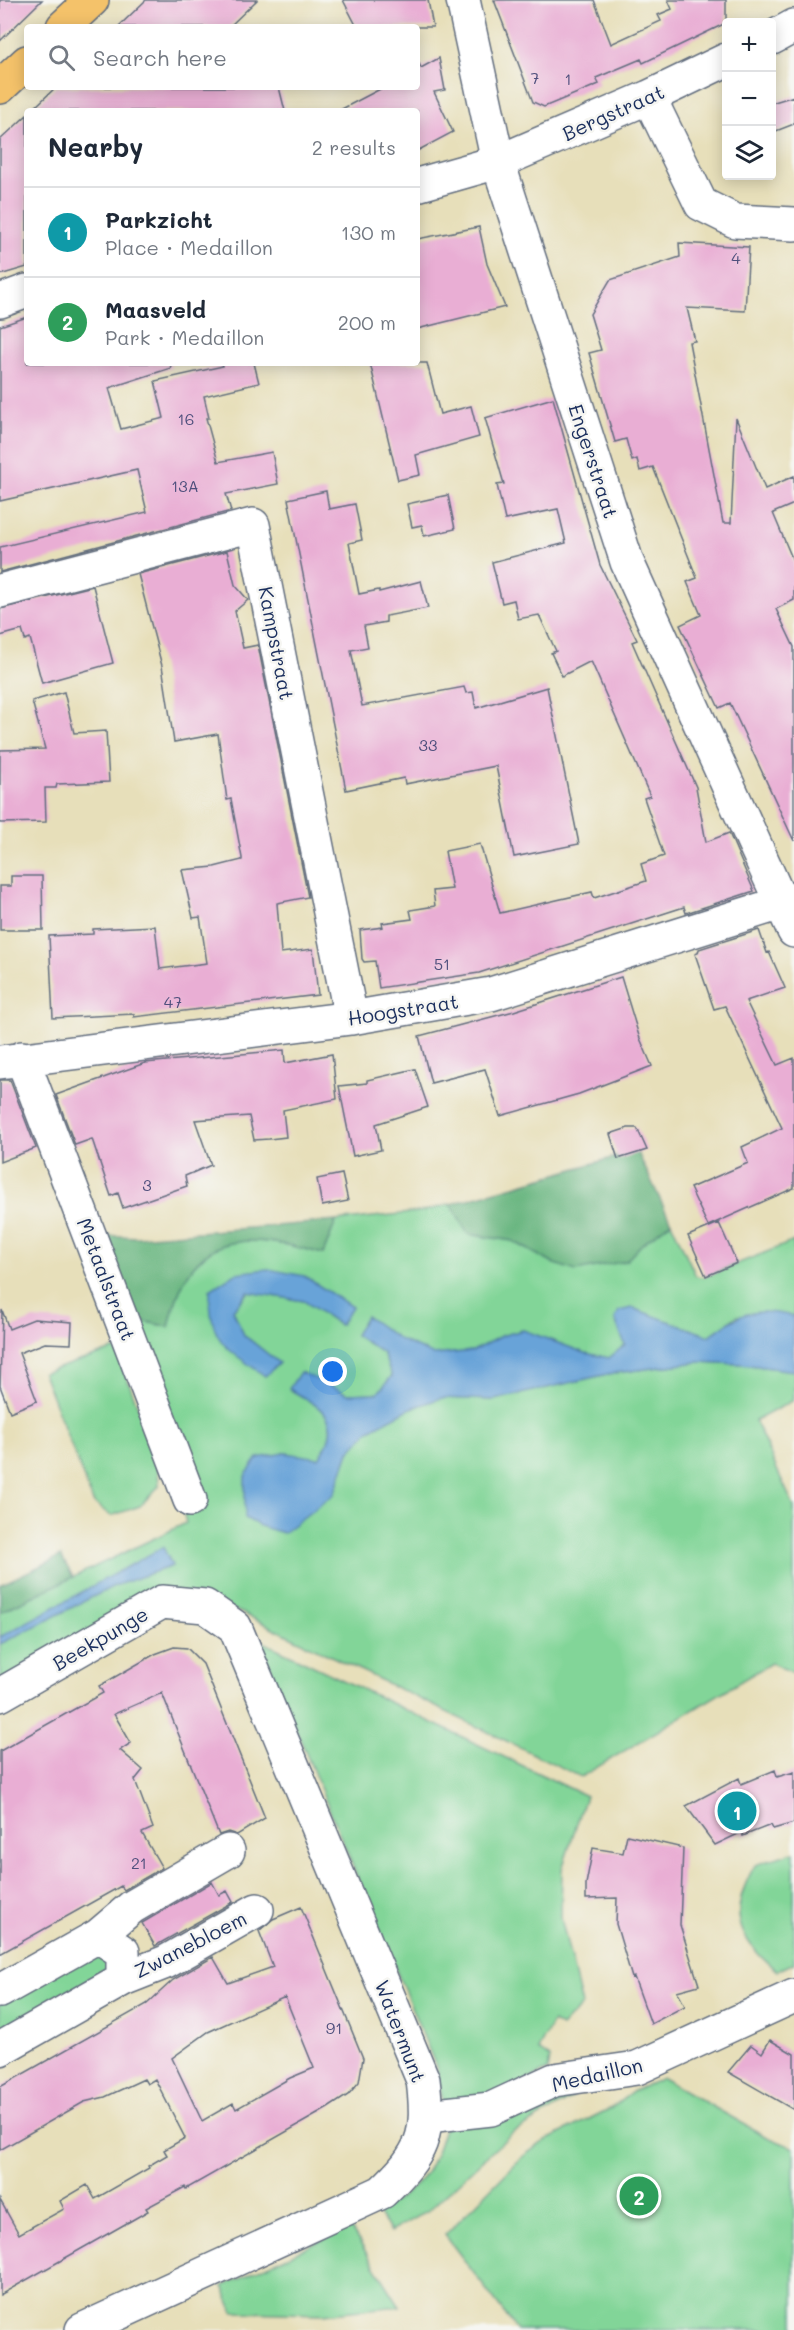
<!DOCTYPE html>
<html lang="en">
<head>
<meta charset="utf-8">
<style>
  body { margin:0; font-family:Mali,sans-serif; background:#f2f2f3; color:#1f2937 }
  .controls { position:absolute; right:18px; top:18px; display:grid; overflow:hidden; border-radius:6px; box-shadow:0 3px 15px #0003 }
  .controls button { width:54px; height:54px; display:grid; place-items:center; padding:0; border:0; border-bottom:2px solid #e0e1e3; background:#fff; color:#1f2937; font:30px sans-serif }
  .you { position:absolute; left:333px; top:1372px; width:21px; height:21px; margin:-15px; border:4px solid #fff; border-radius:50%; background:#1a73e8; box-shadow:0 0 0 9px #1a73e833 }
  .badge { display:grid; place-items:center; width:39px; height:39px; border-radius:50%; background:#ea580c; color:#fff; font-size:20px; font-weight:700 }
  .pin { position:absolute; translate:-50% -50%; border:3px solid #fff; box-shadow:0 2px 6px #0006 }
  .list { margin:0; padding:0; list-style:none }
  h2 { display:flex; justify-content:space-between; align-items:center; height:78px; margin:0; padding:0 24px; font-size:26px }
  h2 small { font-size:20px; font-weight:400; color:#747a83 }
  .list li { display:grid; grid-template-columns:39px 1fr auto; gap:18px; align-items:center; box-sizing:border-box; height:90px; padding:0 24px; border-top:2px solid #e0e1e3 }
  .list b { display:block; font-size:22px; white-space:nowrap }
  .list p { margin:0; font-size:20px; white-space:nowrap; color:#747a83 }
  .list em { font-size:20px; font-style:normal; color:#747a83 }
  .icon { flex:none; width:33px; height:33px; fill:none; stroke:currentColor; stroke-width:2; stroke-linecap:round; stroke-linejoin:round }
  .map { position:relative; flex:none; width:794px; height:2330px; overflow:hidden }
  .search { position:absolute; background:#fff; box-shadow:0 3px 15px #0003; left:24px; top:24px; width:396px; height:66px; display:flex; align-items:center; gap:15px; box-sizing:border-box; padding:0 21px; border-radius:6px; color:#747a83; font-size:22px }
  .panel { position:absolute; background:#fff; box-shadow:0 3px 15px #0003; left:24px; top:108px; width:396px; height:258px; border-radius:6px }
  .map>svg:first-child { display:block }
  .green { fill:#82d598; stroke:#4e827b; stroke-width:1.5; fill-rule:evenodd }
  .forest { fill:#69b680; stroke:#42726f; stroke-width:1.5 }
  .water { fill:#68a3d8; stroke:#42699b; stroke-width:1.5 }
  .building { fill:#e9aed4; fill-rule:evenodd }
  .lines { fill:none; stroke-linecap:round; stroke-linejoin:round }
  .minor-casing { stroke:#626d7e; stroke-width:36 }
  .major-casing { stroke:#626d7e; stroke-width:36 }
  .minor { stroke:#fff; stroke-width:33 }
  .major { stroke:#f4c26a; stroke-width:33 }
  .labels { text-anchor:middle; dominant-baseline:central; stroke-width:5; stroke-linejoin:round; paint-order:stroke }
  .number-label { font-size:16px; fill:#4e4f7c }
  .street-label { font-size:20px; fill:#1b2f5e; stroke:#f6f6f2 }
</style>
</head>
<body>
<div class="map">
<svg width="794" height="2330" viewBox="0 0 794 2330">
  <rect width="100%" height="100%" fill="#f6f6f2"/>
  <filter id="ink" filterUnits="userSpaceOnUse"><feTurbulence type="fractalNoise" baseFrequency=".0167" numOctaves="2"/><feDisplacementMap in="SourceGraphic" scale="12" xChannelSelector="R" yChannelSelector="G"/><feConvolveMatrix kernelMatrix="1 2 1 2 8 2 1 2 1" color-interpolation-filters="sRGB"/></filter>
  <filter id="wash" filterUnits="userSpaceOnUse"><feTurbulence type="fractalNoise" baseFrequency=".008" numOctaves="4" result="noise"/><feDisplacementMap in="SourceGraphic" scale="24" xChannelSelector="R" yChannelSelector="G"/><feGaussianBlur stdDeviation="1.35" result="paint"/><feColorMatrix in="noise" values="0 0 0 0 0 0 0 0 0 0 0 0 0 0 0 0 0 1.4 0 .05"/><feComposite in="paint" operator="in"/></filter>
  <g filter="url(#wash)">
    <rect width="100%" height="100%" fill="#e7dfba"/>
    <path class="green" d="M451,1204L468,1234L513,1241L552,1263L625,1261L642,1244L671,1222L696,1276L704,1277L794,1241V1317L737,1316L709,1336L632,1308L615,1319L625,1345L609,1358L585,1353L523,1330L501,1336L473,1351L434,1355L400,1340L366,1316L355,1335L383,1353L392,1376L378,1393L348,1394L289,1389C323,1409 345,1418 320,1459L285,1453L334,1494L349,1452L369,1430L409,1409L441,1398L494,1400L608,1374L698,1362L742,1364L794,1371V1400L755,1421L794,1507V1673L771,1663L581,1777L242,1613L195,1594L0,1681V1644L114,1586L172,1566L168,1556L0,1637V1612L186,1523L135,1319L169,1327C189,1231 239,1230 323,1254L336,1221L420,1212ZM304,1276L351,1307L339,1325L304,1301L249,1292L233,1310L244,1335L279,1363L265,1376L210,1290Z
      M116,1349L157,1457L159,1486L140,1506L111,1516L93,1502L43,1373Z
      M259,1640L586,1796L562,1869L561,1918L582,2005L561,2027L553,2022L538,2050L550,2058L548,2070L488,2099L443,2104L437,2069Z
      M790,1853H794V1963L777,1971C735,1936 728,1913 755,1865Z
      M93,1952L107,1960L109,1971L0,2040V2003Z
      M662,2078L765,2136L794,2148V2330H517L445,2235L522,2157L545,2141L611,2108L634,2091Z
      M559,2090L573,2097L510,2135L429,2210L390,2232L378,2213C421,2183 429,2180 444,2128Z
      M350,2227L400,2306L323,2314L234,2312L223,2286Z"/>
    <path class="forest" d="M637,1151L671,1222L642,1244L626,1261L576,1271L552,1263L513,1241L468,1234L451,1204Z
      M336,1221L323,1254C239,1230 189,1231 169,1327L135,1319L102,1235L137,1237Z
      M61,1556L73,1577L0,1612V1585Z"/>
    <path class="water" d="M268,1269L304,1276L352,1307L340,1325L304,1301L248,1292L233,1310L244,1335L279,1363L265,1376C225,1347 209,1343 210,1290L236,1273Z
      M632,1308L709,1336C743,1312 751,1307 793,1316L794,1371L742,1364L698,1362L608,1374L494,1400L441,1398L409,1409L369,1430L349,1452L334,1494L283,1533L260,1526L245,1518V1476L258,1458L285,1453L319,1458C346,1419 322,1408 289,1389L300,1372L348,1394L378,1393L392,1376L383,1353L355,1335L366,1316L400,1340L434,1355L473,1351L501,1336L523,1330L585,1353L609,1358L625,1345L615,1319L619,1311Z
      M163,1547L172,1566L114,1586L0,1644V1637Z"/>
    <g id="blocks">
      <path class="building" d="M0,0H42L0,41Z
        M146,0H257L229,27H118Z
        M343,0H428L433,27H357Z
        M494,0H594L611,44L661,21L658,15L672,9L668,0H726V23L643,63L641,59L596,78L599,84L544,107L533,102Z
        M439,58L445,90L434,92L453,132L417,151V111H338L384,87H417V59L421,68Z
        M56,87H279L285,111H31Z
        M794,96V124L771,133V103Z
        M27,115V267L0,275V140Z
        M479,227L487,264L505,307L417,329V239Z
        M679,243L749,247L745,311L687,308L695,341L689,342L723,523H731L736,418L765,489L794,476V504L773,513L794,563V600L776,609L794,647V841L730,703L719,708L680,625L701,615L687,582L697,578L653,467L640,471L637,459L632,461L626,439L615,442L589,353L601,350L590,314L610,280L680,257Z
        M27,317V363H170L171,368L109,388L121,429L164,418L155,381L223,366L222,363H254L259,383L204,396L209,418H206L218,462L272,452L278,484L226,494L231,511L0,572V547L147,512L137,470L0,501V326Z
        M370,363H427L440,414L471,406L479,437L416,455L420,475L398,480Z
        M553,398L600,565L637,640L632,642L696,787L706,842L729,833L754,891L686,913L684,907L479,973L379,988L375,961L364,962L362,959L360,930L383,927L382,923L412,919L410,910L435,906L433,891L452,889L445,851L480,844L500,913L592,892L594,898L646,881L641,864L664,856L644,798L650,796L591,661L562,676L551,653L556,651L539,615L518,619L514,600L502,603L492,562L566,543L558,509L505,520L497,485L504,484L485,418Z
        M326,491L329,509L355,504L362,540L349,543L359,594L379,590V592L421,581L428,608L386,616V622L364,626L368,647L351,650L362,706L464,687L466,693L473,692L476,708L547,687L579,844L514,857L496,766L405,784L404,778L346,790L288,499Z
        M448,495L455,529L424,536L422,525L412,527L407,504Z
        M227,551L235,585L248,600L235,611L243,648L258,645L308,897L277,903L281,953L313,949L318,995L134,1017V1014L53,1018L49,936L93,934V929L155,926L160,969L207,963L200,917L193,918L182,870L214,867L242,860V858L231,799L227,800L218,734L174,742L162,666L138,574Z
        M93,586L113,663L42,683L30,638L25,640L22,630L0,636V609Z
        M64,692L74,733L106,731L109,782L57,784L56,788H45L46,822L0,823V750L45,749L32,701Z
        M11,876H42L43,930H0V886H11Z
        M759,930L767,953L769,952L785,988L746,1001L777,1065L794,1058V1188L708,1226L690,1188L748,1163L742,1147L782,1128L725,1006L714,1009L695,954L698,953L699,949Z
        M621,977L639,1036L652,1066L579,1094L500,1116L485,1069L431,1083L419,1036L514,1011Z
        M284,1050L285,1063L332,1054L337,1099L283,1110L286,1137L269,1139L254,1140L249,1116L195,1120L211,1165L185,1176L187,1186L123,1208L118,1193L111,1196L92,1139L75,1145L56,1095L145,1063Z
        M415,1069L428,1107L376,1124L381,1150L353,1156L339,1086L367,1083V1080Z
        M0,1080H10L36,1148L0,1162Z
        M628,1128H637L647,1150L618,1159L610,1134Z
        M342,1174L348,1201L322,1206L317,1179Z
        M719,1223L737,1263L706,1276L688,1236Z
        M2,1310L9,1329L34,1319L72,1322L71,1344L45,1343L19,1353L37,1401L10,1412L0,1386Z
        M174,1647L187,1648L203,1664L265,1818L237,1835L228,1832L219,1835L162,1693L114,1714L131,1743L120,1750L143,1770L135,1780L153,1828L142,1833L162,1868L124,1890L121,1886L0,1954V1751L103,1693L99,1686L155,1654Z
        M775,1770L777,1777L794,1772V1823L773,1829L771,1825L743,1836L742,1832L715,1845L686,1806L739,1778L741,1784Z
        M627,1835L683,1848L680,1925L699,1985L677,1991L685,2006L651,2024L634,1977L632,1978L616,1924L617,1898L586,1899V1884L593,1848L623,1853Z
        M212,1882L219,1895L227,1891L233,1902L155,1946L142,1923Z
        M301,1907L363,2058L359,2082L348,2095L328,2108L186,2189L185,2187L146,2208L148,2211L134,2219L0,2295V2200L19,2234L64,2209L60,2201L87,2185L95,2199L149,2168L148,2166L167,2155L164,2150L185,2138L155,2079L147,2084L144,2079L105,2097L84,2102L0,2150V2087L147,2004L173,1980L213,1957L228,1983L273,1967L259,1931L273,1919ZM285,1997L314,2068L290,2078L236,2109L233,2103L202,2121L172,2058L208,2032Z
        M770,2040L794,2054V2110L728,2072L751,2045L762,2053Z"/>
    </g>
  </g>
  <g filter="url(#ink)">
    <use href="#blocks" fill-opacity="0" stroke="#626d7e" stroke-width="1.5"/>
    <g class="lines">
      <g class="minor-casing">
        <path id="minor" d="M463,0L498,162L627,562L794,931
          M772,38L794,26
          M649,97L701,204L735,221L794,224
          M417,185L498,162L649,97L726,60
          M0,301L27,291
          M0,591L253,525L351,1018
          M22,1058L190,1500
          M0,1062L351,1018L491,994L794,899
          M0,1695L162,1602L205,1606L235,1627L423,2080C430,2136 423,2153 382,2192L82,2330
          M98,1936L132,1907L228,1851
          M123,1979L166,1962L257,1910
          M0,1991L98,1936L123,1952V1979L0,2049
          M427,2116L491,2109L554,2080L637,2068L794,1996"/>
      </g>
      <g class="major-casing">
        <path id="major" d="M63,27L92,0
          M0,87L27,62"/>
      </g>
      <use href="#minor" class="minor"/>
      <use href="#major" class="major"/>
    </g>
  </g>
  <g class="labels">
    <g class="number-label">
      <text x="535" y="77">7</text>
      <text x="568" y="78">1</text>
      <text x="736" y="257">4</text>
      <text x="186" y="418">16</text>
      <text x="185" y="485">13A</text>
      <text x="428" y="744">33</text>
      <text x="442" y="963">51</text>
      <text x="173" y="1001">47</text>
      <text x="147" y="1184">3</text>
      <text x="139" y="1862">21</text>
      <text x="334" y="2027">91</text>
    </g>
    <g class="street-label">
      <text transform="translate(613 112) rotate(-24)">Bergstraat</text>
      <text transform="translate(594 461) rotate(72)">Engerstraat</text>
      <text transform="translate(277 643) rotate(79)">Kampstraat</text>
      <text transform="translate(403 1009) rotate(-9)">Hoogstraat</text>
      <text transform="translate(107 1279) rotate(69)">Metaalstraat</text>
      <text transform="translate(100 1638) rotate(-30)">Beekpunge</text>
      <text transform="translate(190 1944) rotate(-27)">Zwanebloem</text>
      <text transform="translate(401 2031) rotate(69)">Watermunt</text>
      <text transform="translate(597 2074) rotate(-13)">Medaillon</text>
    </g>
  </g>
</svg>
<div class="controls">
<button>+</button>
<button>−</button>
<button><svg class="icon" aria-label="layers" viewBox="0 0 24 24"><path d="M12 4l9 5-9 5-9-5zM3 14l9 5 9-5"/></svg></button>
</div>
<div class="you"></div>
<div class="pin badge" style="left:737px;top:1811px;background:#0f9aa8">1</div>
<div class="pin badge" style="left:639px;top:2196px;background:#2e9e5b">2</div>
<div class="search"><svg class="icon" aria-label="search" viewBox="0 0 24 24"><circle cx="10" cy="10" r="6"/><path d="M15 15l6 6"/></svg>Search here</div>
<section class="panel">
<h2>Nearby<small>2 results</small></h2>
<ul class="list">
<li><span class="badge" style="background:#0f9aa8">1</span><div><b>Parkzicht</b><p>Place · Medaillon</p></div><em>130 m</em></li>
<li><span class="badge" style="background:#2e9e5b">2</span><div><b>Maasveld</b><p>Park · Medaillon</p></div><em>200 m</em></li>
</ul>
</section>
</div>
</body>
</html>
